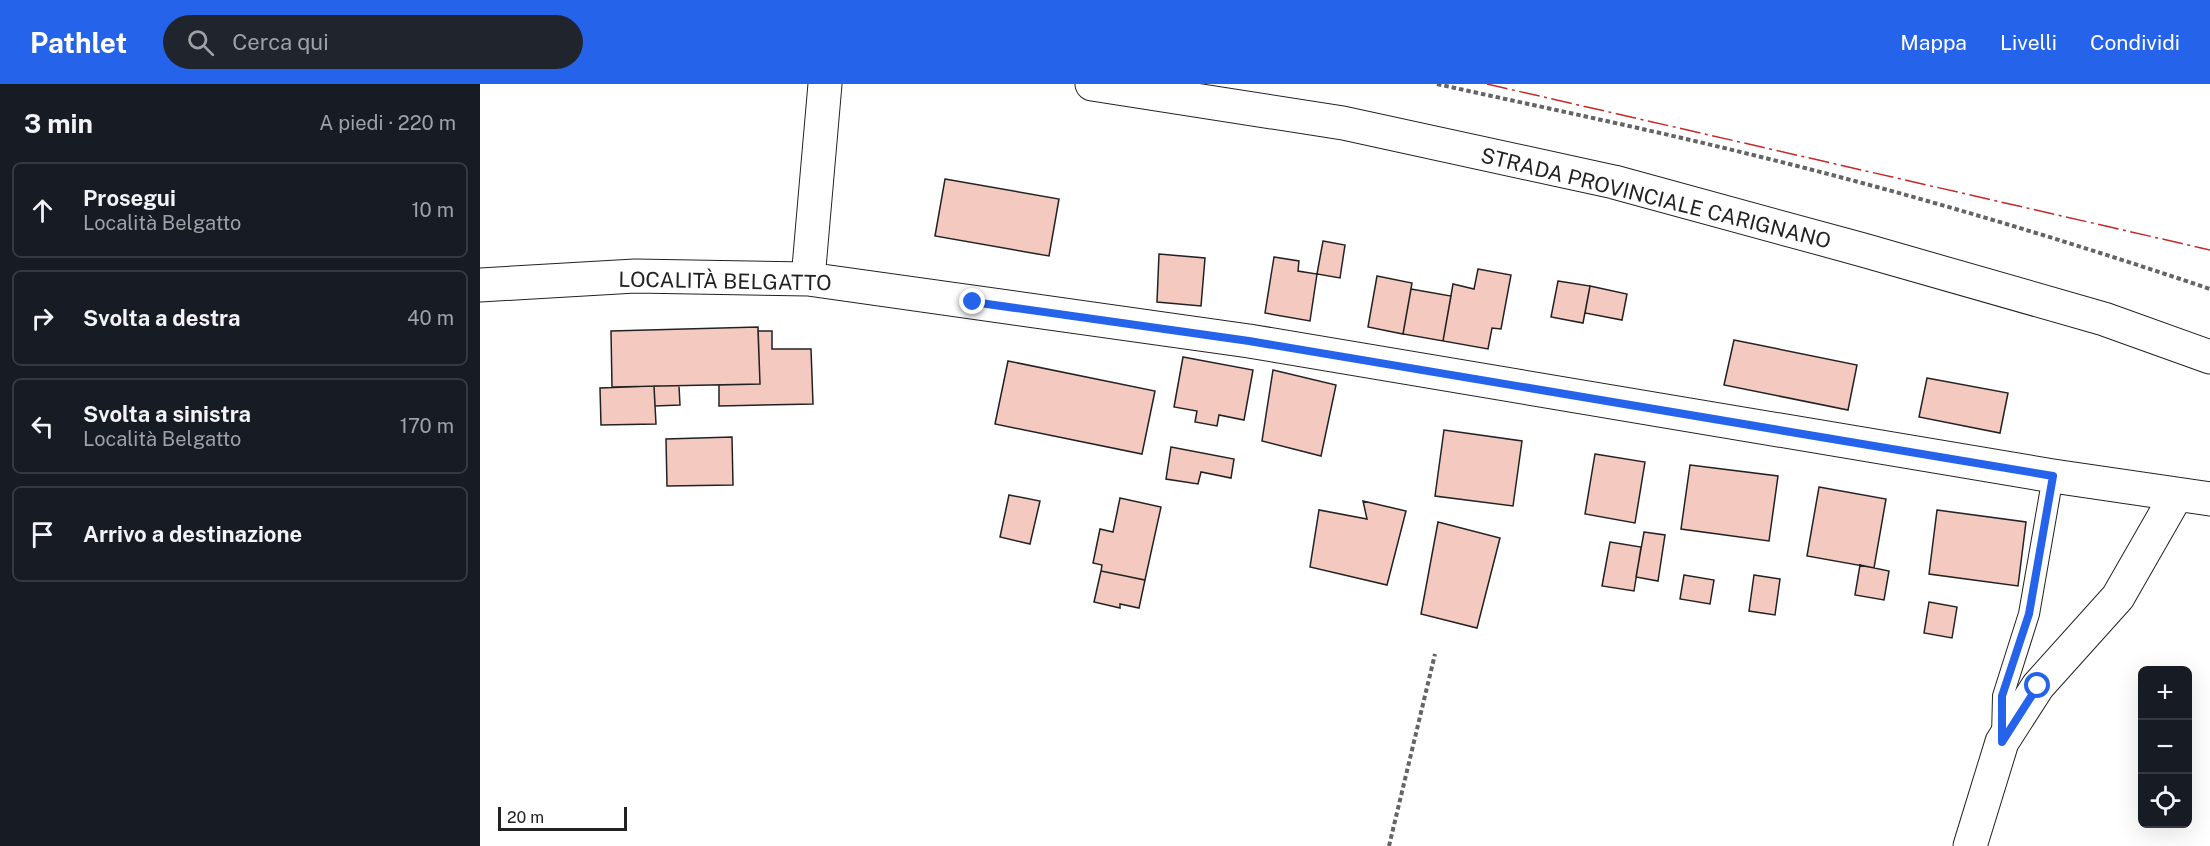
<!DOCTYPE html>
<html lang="it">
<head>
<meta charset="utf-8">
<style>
  body { margin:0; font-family:"Public Sans",sans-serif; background:#20242c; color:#f1f3f6 }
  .controls { position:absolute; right:18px; bottom:18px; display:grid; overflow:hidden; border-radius:9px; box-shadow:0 6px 24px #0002 }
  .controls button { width:54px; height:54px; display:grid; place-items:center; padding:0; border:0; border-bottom:2px solid #363941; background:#171b24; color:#f1f3f6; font:30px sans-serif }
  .scale { position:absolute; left:18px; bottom:15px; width:129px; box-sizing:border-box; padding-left:6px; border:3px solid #222; border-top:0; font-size:16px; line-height:21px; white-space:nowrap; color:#222; -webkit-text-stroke:4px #fff; paint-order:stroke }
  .stop { position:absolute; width:18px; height:18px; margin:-14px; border:4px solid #2563eb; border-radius:50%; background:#fff }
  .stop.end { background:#2563eb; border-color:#fff; box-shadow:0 2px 6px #0008 }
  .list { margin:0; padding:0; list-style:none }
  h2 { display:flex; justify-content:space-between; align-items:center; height:78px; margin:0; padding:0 24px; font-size:26px }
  h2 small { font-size:20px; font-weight:400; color:#9ea1a6 }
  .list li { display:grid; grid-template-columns:39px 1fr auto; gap:18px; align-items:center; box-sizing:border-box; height:96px; margin:0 12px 12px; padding:0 12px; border:2px solid #363941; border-radius:9px }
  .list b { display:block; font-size:22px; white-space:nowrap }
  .list p { margin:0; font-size:20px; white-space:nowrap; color:#9ea1a6 }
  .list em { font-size:20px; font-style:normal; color:#9ea1a6 }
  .icon { flex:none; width:33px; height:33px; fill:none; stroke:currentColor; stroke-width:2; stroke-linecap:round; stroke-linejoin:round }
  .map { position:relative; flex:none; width:1730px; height:762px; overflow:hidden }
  header { display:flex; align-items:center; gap:36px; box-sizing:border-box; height:84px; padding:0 30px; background:#2563eb; color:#fff }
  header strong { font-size:28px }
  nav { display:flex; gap:33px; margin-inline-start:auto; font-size:21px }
  .search { width:420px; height:54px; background:#20242c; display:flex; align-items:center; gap:15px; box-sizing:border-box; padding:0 21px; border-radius:33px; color:#9ea1a6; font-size:22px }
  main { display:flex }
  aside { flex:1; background:#171b24 }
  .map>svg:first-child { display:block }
  .building { fill:#f3c9c0; stroke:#222; stroke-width:1.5 }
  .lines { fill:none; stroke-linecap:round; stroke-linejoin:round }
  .lane-casing { stroke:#222; stroke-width:22 }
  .street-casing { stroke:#222; stroke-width:35 }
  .secondary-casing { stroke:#222; stroke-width:35 }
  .path { stroke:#646464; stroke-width:4; stroke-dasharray:4.5 3; stroke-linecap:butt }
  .lane { stroke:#fff; stroke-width:20 }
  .street { stroke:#fff; stroke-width:33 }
  .secondary { stroke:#fff; stroke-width:33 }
  .power { stroke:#c62828; stroke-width:1.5; stroke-dasharray:21 4.5 3 4.5; stroke-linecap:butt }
  .route { stroke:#2563eb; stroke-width:8 }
  .labels { text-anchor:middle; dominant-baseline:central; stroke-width:4.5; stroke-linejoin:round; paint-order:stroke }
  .street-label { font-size:21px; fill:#222; stroke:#fff }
</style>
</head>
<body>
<header>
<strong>Pathlet</strong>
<div class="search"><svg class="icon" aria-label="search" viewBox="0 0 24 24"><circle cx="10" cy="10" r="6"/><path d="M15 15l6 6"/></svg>Cerca qui</div>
<nav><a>Mappa</a><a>Livelli</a><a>Condividi</a></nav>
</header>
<main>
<aside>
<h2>3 min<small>A piedi · 220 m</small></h2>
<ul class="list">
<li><svg class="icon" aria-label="ahead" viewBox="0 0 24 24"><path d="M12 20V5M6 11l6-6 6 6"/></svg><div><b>Prosegui</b><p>Località Belgatto</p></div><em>10 m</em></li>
<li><svg class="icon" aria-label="right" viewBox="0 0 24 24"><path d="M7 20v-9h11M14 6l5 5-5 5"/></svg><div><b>Svolta a destra</b></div><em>40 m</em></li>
<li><svg class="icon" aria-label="left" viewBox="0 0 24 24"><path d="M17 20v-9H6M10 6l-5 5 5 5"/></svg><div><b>Svolta a sinistra</b><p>Località Belgatto</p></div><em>170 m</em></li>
<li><svg class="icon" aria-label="arrive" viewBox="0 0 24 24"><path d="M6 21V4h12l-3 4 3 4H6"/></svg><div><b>Arrivo a destinazione</b></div></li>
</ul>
</aside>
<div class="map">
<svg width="1730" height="762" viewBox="0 0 1730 762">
  <rect width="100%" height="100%" fill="#fff"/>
  <path class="building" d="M465,95L579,115L569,172L455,152Z
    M843,157L865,161L860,194L837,190Z
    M679,170L725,174L721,222L677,218Z
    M794,173L819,177L818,187L837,190L830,237L785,229Z
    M998,185L1031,191L1021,245L1012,244L1008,265L963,257L973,200L994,205Z
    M897,192L932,199L923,250L888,243Z
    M1078,197L1110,202L1103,239L1071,233Z
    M1110,202L1147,210L1142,236L1105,229Z
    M931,205L971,212L963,257L923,250Z
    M278,243L280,300L132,303L131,247Z
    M278,247H292V265H331L333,320L239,322V301L280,300Z
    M1254,256L1377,281L1368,326L1244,301Z
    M703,273L773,286L764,336L739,331L737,342L715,338L717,327L694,323Z
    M528,277L675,307L662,370L515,340Z
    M793,286L856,301L841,372L782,357Z
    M1447,294L1528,309L1520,349L1439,333Z
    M174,302L176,340L121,341L120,304Z
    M174,302H199L200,321L175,322Z
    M964,346L1042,357L1033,422L955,412Z
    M252,353L253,401L187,402L186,355Z
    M691,363L754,375L751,394L721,388L718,400L686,395Z
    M1115,370L1165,378L1155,439L1105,430Z
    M1210,381L1298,392L1289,457L1201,445Z
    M1339,403L1406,415L1394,484L1327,472Z
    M529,411L560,417L550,460L520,453Z
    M640,414L681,423L665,496L621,487L622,481L613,479L620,445L633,448Z
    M883,417L926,427L907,501L830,483L839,426L887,435Z
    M1457,426L1546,438L1538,502L1449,490Z
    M958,438L1020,454L997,544L941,530Z
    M1164,448L1185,451L1178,497L1156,493Z
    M1130,458L1161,463L1154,507L1122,502Z
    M1380,481L1409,487L1404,516L1375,511Z
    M621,487L665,496L659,524L640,520V524L614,518Z
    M1204,491L1234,496L1230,520L1200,515Z
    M1274,491L1300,495L1295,531L1269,527Z
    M1449,518L1477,523L1472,554L1444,549Z"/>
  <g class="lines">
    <g class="lane-casing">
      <path id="lane" d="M1522,653L1523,612L1549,530L1573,392"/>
    </g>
    <g class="street-casing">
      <path id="street" d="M328,195L345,0
        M0,201L155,192L328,195L769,257L1573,392L1730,415
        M1490,762L1522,658L1558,602L1638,513L1697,410"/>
    </g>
    <g class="secondary-casing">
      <path id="secondary" d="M612,0L863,39L1134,98L1383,166L1624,235L1730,273"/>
    </g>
    <path class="path" d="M957,0C1065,24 1173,46 1281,73C1432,110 1582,155 1730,205
      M909,762L955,570"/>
    <use href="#lane" class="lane"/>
    <use href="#street" class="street"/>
    <use href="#secondary" class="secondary"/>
    <path class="power" d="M1007,0L1730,166"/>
  </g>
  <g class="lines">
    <path class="route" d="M493,218L769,257L1573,392L1549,530L1522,612V658L1558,602"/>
  </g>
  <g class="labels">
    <g class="street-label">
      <text transform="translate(1176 114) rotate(14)">STRADA PROVINCIALE CARIGNANO</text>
      <text transform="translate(245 197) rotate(1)">LOCALITÀ BELGATTO</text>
    </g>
  </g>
</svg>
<div class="controls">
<button>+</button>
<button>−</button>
<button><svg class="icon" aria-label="locate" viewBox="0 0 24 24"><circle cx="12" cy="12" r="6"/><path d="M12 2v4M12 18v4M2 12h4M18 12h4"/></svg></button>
</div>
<div class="scale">20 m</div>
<div class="stop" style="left:1558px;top:602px"></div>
<div class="stop end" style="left:493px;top:218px"></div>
</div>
</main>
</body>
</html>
